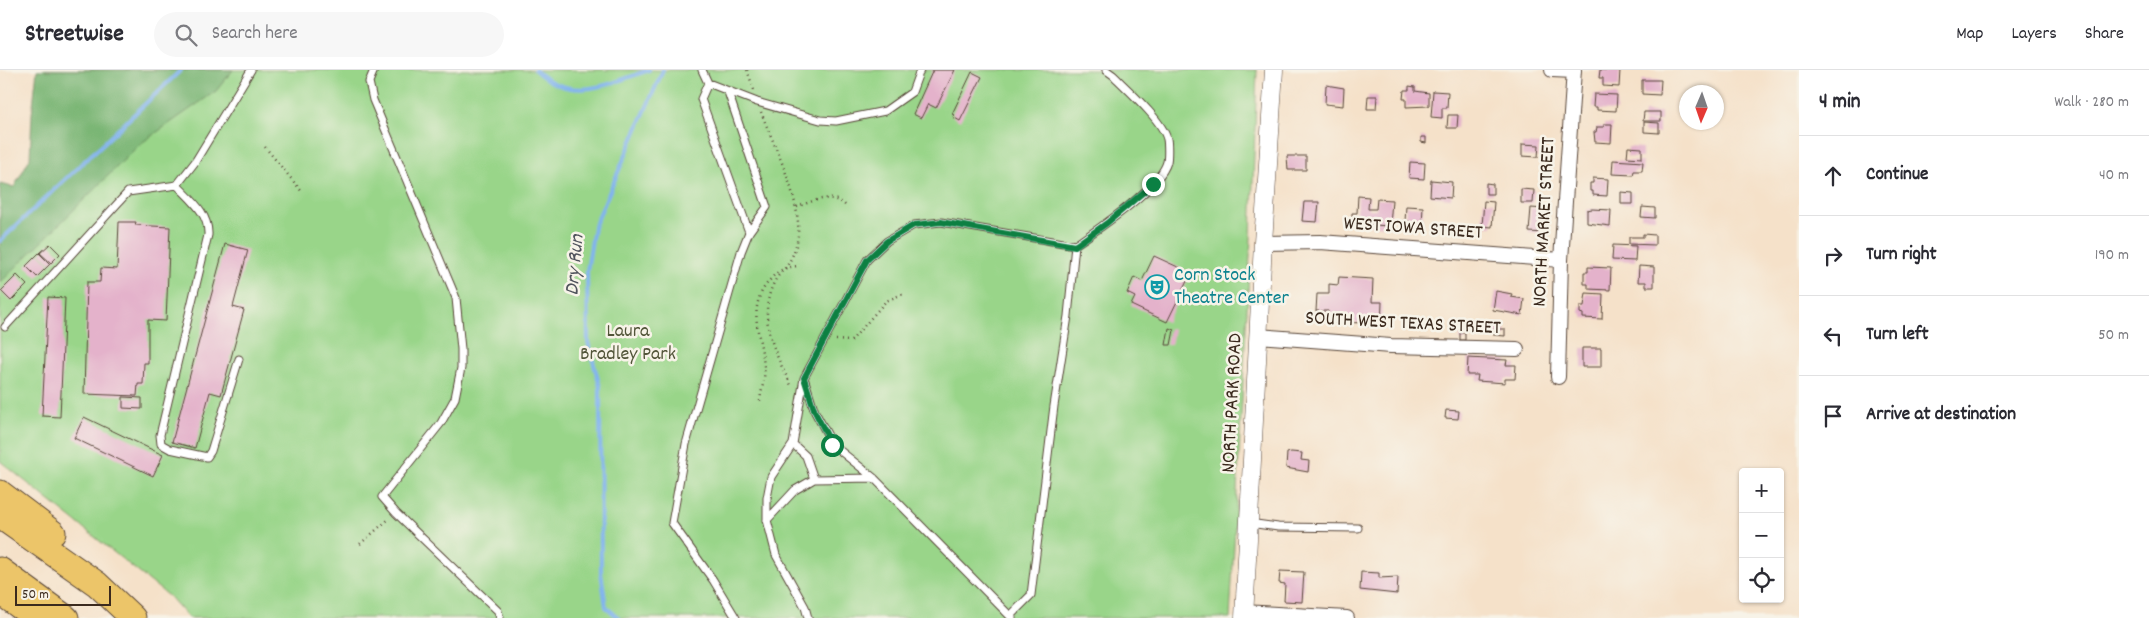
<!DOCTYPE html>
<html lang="en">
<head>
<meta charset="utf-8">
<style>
  body { margin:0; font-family:Dekko,sans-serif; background:#f7f7f7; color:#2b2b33 }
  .controls { position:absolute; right:15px; bottom:15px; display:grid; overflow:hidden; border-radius:5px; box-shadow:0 1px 4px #0004 }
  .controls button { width:45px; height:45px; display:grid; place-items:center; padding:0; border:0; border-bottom:1px solid #e1e1e2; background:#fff; color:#2b2b33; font:25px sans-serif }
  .compass { position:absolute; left:1679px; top:15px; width:45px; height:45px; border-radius:50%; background:#fff; box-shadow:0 1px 4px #0004; rotate:182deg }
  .scale { position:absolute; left:15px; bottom:12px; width:96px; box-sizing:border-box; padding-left:5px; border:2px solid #3b2a1e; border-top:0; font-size:14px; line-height:18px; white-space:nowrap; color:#3b2a1e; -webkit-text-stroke:4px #f7f3e8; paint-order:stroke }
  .stop { position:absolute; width:15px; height:15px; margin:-11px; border:4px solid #0b8043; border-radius:50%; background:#fff }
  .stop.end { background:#0b8043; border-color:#fff; box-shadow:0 1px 5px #0008 }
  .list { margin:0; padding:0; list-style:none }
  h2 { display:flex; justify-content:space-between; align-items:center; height:65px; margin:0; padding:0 20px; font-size:21px }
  h2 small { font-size:16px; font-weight:400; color:#7c7c81 }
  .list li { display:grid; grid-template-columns:32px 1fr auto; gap:15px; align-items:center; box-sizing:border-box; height:80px; padding:0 20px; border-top:1px solid #e1e1e2 }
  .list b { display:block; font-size:19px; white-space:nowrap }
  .list em { font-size:16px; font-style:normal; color:#7c7c81 }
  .icon { flex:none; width:28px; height:28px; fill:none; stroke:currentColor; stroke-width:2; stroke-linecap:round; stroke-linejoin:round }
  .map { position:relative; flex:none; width:1799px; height:548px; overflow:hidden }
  header { display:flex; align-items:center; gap:30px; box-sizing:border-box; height:70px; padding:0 25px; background:#fff; border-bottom:1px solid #e1e1e2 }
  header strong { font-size:24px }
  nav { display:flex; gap:28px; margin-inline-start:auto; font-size:18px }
  .search { width:350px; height:45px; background:#f7f7f7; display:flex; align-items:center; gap:12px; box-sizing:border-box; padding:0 18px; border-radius:28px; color:#7c7c81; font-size:19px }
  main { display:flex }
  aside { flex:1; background:#fff }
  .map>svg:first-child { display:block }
  .green { fill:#99d589; stroke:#6a8054 }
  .forest { fill:#7ab675; stroke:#5a704a }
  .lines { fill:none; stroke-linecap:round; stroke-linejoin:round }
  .stream { stroke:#81b3ee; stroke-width:4 }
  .building { fill:#e4b2cb }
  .service-casing { stroke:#574538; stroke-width:9 }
  .minor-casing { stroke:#574538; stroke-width:16 }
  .tertiary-casing { stroke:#574538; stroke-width:19 }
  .motorway-casing { stroke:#574538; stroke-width:27 }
  .path { stroke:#574538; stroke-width:2.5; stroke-dasharray:1 4; stroke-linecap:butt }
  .service { stroke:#fff; stroke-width:7 }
  .minor { stroke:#fff; stroke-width:14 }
  .tertiary { stroke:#fff; stroke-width:18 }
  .motorway { stroke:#ecc569; stroke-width:25 }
  .route { stroke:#0b8043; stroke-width:6 }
  .labels { text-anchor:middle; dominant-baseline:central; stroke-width:5; stroke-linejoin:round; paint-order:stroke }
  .street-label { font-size:20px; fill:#3b2a1e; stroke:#f7f3e8 }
  .culture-label { font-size:20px; fill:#0d838f; stroke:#f7f3e8; text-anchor:start }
  .park-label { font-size:20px; fill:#525539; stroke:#f7f3e8 }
  .water-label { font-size:21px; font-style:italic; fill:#50535c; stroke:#f7f3e8 }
</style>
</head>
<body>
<header>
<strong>Streetwise</strong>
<div class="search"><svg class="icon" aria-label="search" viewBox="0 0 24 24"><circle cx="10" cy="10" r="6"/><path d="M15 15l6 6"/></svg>Search here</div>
<nav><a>Map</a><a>Layers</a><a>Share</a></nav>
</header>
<main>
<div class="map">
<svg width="1799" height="548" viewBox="0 0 1799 548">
  <rect width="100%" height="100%" fill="#f7f3e8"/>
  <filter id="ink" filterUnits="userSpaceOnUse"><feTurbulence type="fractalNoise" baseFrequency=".02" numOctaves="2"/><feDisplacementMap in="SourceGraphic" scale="10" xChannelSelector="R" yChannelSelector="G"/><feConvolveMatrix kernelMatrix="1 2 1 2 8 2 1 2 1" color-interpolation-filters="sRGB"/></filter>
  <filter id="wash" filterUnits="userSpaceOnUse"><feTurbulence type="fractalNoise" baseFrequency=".0096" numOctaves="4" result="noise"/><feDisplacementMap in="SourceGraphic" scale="20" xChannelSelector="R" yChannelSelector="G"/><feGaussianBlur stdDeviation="1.12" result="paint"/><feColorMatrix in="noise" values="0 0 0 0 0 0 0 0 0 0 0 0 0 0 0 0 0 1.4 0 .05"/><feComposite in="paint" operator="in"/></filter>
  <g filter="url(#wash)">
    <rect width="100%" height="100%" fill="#f5e1c9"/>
    <path class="green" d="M45,0H1257L1251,167L1230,548H189L172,529L0,391V145L42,114Z"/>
    <path class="forest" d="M37,0H233L216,21L140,74L0,213V114L14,117L30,88L32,44Z"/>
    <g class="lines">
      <path class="stream" d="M535,0C571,34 608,14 649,0
        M0,171L181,0
        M619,548L606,537L601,502L600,317L588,272L587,201L594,157L663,0"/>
    </g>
    <g id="blocks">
      <path class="building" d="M933,0H955L936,38L928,34L921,48L913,44Z
        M1600,0H1620L1619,17L1603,16V8H1599Z
        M972,2L982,7L960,51L953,47L954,45L952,44Z
        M1642,10H1661L1660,25L1642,24Z
        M1326,15L1344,18L1343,36L1325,34Z
        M1409,16L1415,17V21L1429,23V36L1406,37V29H1403L1404,20H1409Z
        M1433,21L1448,22L1447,38H1442V48L1431,47Z
        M1594,24L1617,25L1616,41L1597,40V37H1593Z
        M1368,26H1377L1376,39H1367Z
        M1644,42H1661V51H1643Z
        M1448,45H1458L1457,58H1447Z
        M1644,52L1659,53V63L1644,62Z
        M1604,54H1612L1611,73L1595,72L1594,62H1596L1597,57H1604Z
        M1421,67H1426V73L1421,72Z
        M1522,74L1539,75L1538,87L1522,86Z
        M1628,77L1642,78V88L1627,87Z
        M1287,86H1306V100H1288Z
        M1613,90L1643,92L1642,101H1634L1633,105L1612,104Z
        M1410,92L1425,93L1424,109L1409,108Z
        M1593,108L1608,109L1607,126L1593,125V121H1590V113H1593Z
        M1431,110L1452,112L1451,128L1430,126Z
        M1486,113L1493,114V124H1486Z
        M1521,119L1534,120L1533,133H1521Z
        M1621,122L1633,123V134H1621Z
        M1358,126L1369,127L1368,139H1376L1377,129L1392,130L1390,156L1356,154V149H1352V143H1357Z
        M1484,131L1494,132L1492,157L1482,156Z
        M1304,132H1319L1317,152L1302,151Z
        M1406,136L1423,137L1422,155L1412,154V152L1405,151Z
        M1642,137L1655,138V148L1641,147Z
        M1531,138L1545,139L1544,163L1529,162Z
        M1592,139L1611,140L1610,156L1587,153V140Z
        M119,152H136L135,155L170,157L166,251L148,250V293H144L143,314H138L137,326L84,324L87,212H100L101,198L117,199Z
        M1643,164L1655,165V175L1629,174V167H1643Z
        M50,174L60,184L51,193L40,183Z
        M225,174L248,180L233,237L244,240L221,325L210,322L195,378L172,372Z
        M1613,175L1636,176L1635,191L1612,190Z
        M39,183L50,194L37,207L26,196Z
        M1154,186L1191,203L1167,252L1131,235L1135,227L1127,223L1134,207L1142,211Z
        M1639,196L1654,197V217H1646V212H1638Z
        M1588,197L1611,198L1610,220L1588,219V214H1584V202H1588Z
        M17,205L27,215L11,231L1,221Z
        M1339,207L1373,209L1372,232H1382L1381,257L1367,256V253L1327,252L1328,241H1316L1317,224H1329V214L1338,215Z
        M1496,221L1512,224L1511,227L1524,229L1522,245L1493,240Z
        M1586,223L1603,224L1602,249L1583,248V244L1580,243V236H1584Z
        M48,227L65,228L60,347L42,346Z
        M1169,258L1174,260L1171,275H1166Z
        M1494,259H1505V266L1494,265Z
        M1460,263H1465V270H1460Z
        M1582,278H1601V297H1582Z
        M1468,288L1507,290L1506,295H1516L1515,309H1505V313L1477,311L1478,305H1467Z
        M123,327L142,328V339L123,338Z
        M1446,340L1459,341L1458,349L1445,348Z
        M84,347L163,385L153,406L74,368Z
        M1291,382L1302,383L1301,390L1309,391L1308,402L1286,398L1287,383Z
        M1280,501L1304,502L1302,532L1284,531L1285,514L1279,513Z
        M1361,502L1379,503V508L1398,507L1397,524L1360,520Z"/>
    </g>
  </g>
  <g filter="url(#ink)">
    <use href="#blocks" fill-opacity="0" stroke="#574538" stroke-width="1"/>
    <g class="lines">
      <g class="service-casing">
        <path id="service" d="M374,0L369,12L373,30L456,228L461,279V298L455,328L441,353L382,427L396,443L498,541L500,548
          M702,0L708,13L757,32L820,50L836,51L885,41L912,22L920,0
          M708,13L701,29L749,162
          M728,22L767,137L749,162L741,182L686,374L672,453L713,510L736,548
          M177,115C191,130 209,143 208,165L160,365L161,374L170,379L207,387L211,381L239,289
          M5,257L128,122L177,115L195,92L251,0
          M805,311L815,342L833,375L874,408L1012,548
          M793,374L806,386L814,409
          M767,450L795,420L814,409L874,408
          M1249,453L1278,457L1358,458
          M1010,546L1031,525L1054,336L1068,246L1075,175
          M808,548L805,537L776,485L767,450V428L771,407L793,374L804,308L867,190L887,171L914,155L941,152L1075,175C1097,160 1160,118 1167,92C1168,87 1168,74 1167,69C1162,50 1127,19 1113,5L1106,0"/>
      </g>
      <g class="minor-casing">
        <path id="minor" d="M1552,0L1574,1
          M1263,173L1320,172L1561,190
          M1258,266L1391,276L1517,279
          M1558,307L1561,190L1574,0
          M1244,542L1347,548"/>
      </g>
      <g class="tertiary-casing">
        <path id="tertiary" d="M1244,548L1263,173L1274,0"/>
      </g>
      <g class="motorway-casing">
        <path id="motorway" d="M0,423L53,463
          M0,446L97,514L133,548
          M0,500L66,548
          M0,522L36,548"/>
      </g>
      <path class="path" d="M747,0L754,20
        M761,42C775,78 801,128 798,165C797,176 792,189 786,197C783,201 779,204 776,209C755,245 775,284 792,317
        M265,77L303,123
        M797,137C812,131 832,122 846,136
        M836,270L851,271L886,231L905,223
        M760,331C761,320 766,307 764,296C761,265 746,238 769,211C778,200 785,197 799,196
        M360,474L389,449"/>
      <use href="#service" class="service"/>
      <use href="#minor" class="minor"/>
      <use href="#tertiary" class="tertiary"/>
      <use href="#motorway" class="motorway"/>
    </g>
  </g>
  <g class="lines" filter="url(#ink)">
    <path class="route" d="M832,375L815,342L804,308L867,190L887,171L914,155L941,152L1075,176L1107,153L1153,114"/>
  </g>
  <defs>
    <g id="theatre-ring" transform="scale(1.25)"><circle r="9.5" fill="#f7f3e8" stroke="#0f9aa8" stroke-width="1.5"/><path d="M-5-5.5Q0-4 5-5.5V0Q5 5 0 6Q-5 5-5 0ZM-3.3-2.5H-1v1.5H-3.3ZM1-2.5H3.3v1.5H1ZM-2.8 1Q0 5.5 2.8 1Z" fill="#0f9aa8"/></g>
  </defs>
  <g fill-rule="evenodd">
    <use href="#theatre-ring" x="1157" y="217"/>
  </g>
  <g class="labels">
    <g class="street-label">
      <text transform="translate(1545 152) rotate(-87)">NORTH MARKET STREET</text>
      <text transform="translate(1413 159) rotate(4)">WEST IOWA STREET</text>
      <text transform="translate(1403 254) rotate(3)">SOUTH WEST TEXAS STREET</text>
      <text transform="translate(1233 333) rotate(-87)">NORTH PARK ROAD</text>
    </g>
    <g class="culture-label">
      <text x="1174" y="206">Corn Stock<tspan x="1174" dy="23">Theatre Center</tspan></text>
    </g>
    <g class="park-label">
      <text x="628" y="262">Laura<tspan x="628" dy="23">Bradley Park</tspan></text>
    </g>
    <g class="water-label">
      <text transform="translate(576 195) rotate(-85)">Dry Run</text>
    </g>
  </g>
</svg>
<div class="controls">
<button>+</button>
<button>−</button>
<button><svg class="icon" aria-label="locate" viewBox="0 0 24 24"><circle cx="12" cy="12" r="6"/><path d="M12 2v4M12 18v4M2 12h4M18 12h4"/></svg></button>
</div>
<svg class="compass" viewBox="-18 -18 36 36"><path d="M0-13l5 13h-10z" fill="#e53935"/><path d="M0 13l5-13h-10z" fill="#7c7c81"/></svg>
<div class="scale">50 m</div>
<div class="stop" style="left:832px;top:375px"></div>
<div class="stop end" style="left:1153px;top:114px"></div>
</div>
<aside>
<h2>4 min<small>Walk · 280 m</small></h2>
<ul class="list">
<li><svg class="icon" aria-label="ahead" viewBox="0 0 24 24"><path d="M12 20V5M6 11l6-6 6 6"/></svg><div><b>Continue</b></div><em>40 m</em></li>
<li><svg class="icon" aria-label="right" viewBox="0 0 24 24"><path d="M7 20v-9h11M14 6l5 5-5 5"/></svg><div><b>Turn right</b></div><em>190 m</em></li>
<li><svg class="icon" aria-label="left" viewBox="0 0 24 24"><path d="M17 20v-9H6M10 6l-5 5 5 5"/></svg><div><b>Turn left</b></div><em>50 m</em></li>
<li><svg class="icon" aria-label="arrive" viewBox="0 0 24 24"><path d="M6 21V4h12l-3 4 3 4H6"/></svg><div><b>Arrive at destination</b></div></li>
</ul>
</aside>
</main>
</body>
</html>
